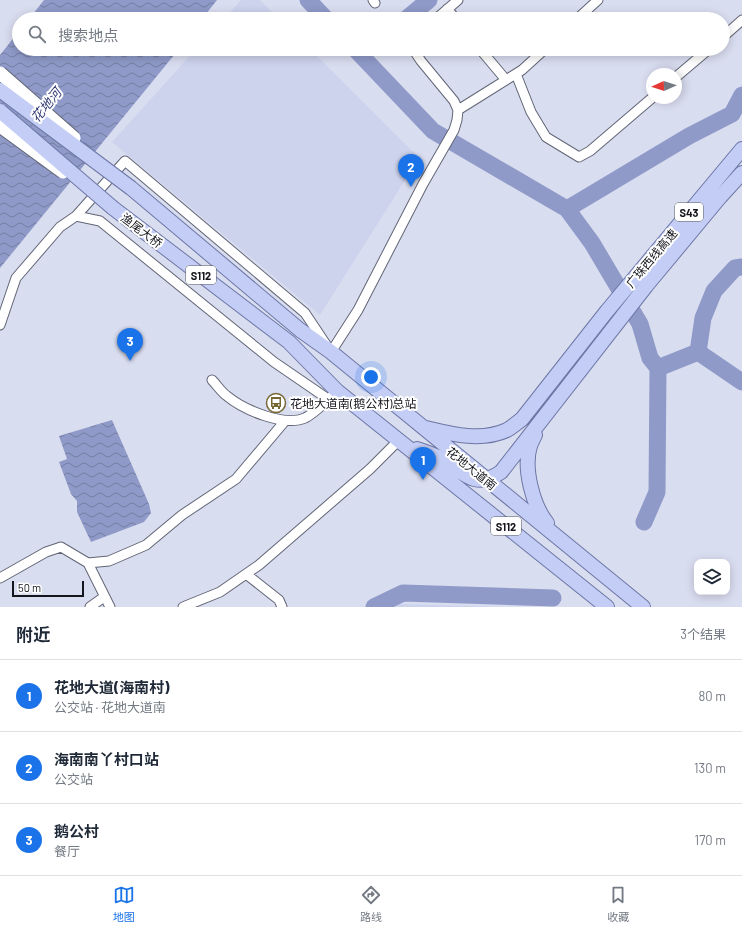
<!DOCTYPE html>
<html lang="zh">
<head>
<meta charset="utf-8">
<style>
  body { margin:0; font-family:Barlow,"Noto Sans SC",sans-serif; background:#f6f6f7; color:#1f2937 }
  .controls { position:absolute; right:12px; bottom:12px; display:grid; overflow:hidden; border-radius:8px; box-shadow:0 2px 10px #0003 }
  .controls button { width:36px; height:36px; display:grid; place-items:center; padding:0; border:0; border-bottom:1px solid #e0e1e3; background:#fff; color:#1f2937; font:20px sans-serif }
  .compass { position:absolute; left:646px; top:68px; width:36px; height:36px; border-radius:50%; background:#fff; box-shadow:0 2px 10px #0003; rotate:267deg }
  .scale { position:absolute; left:12px; bottom:10px; width:72px; box-sizing:border-box; padding-left:4px; border:2px solid #15161d; border-top:0; font-size:11px; line-height:14px; white-space:nowrap; color:#15161d; -webkit-text-stroke:3px #fff; paint-order:stroke }
  .you { position:absolute; left:371px; top:377px; width:14px; height:14px; margin:-10px; border:3px solid #fff; border-radius:50%; background:#1a73e8; box-shadow:0 0 0 6px #1a73e833 }
  .badge { display:grid; place-items:center; width:26px; height:26px; border-radius:50%; background:#1a73e8; color:#fff; font-size:13px; font-weight:700 }
  .pin { position:absolute; translate:-50% -33px; filter:drop-shadow(0 1px 2px #0008) }
  .pin::after { content:''; position:absolute; top:21px; width:14px; height:12px; background:inherit; clip-path:polygon(0 0,100% 0,50% 100%) }
  .list { margin:0; padding:0; list-style:none }
  h2 { display:flex; justify-content:space-between; align-items:center; height:52px; margin:0; padding:0 16px; font-size:17px }
  h2 small { font-size:13px; font-weight:400; color:#747a83 }
  .list li { display:grid; grid-template-columns:26px 1fr auto; gap:12px; align-items:center; box-sizing:border-box; height:72px; padding:0 16px; border-top:1px solid #e0e1e3 }
  .list b { display:block; font-size:15px; white-space:nowrap }
  .list p { margin:0; font-size:13px; white-space:nowrap; color:#747a83 }
  .list em { font-size:13px; font-style:normal; color:#747a83 }
  .icon { flex:none; width:22px; height:22px; fill:none; stroke:currentColor; stroke-width:2; stroke-linecap:round; stroke-linejoin:round }
  .map { position:relative; flex:none; width:742px; height:607px; overflow:hidden }
  .search { position:absolute; background:#fff; box-shadow:0 2px 10px #0003; left:12px; right:12px; top:12px; height:44px; display:flex; align-items:center; gap:10px; box-sizing:border-box; padding:0 14px; border-radius:22px; color:#747a83; font-size:15px }
  .sheet { height:268px; background:#fff }
  nav { display:flex; justify-content:space-around; align-items:center; box-sizing:border-box; height:56px; border-top:1px solid #e0e1e3; background:#fff; font-size:11px; color:#747a83 }
  nav a { display:grid; justify-items:center; gap:2px }
  nav .on { color:#1a73e8 }
  .map>svg:first-child { display:block }
  .built { fill:#cdd3ed }
  .water { fill:url(#water-waves) }
  .lines { fill:none; stroke-linecap:round; stroke-linejoin:round }
  .river { stroke:#8f9ac8; stroke-width:17 }
  .minor-casing { stroke:#616575; stroke-width:11 }
  .primary-casing { stroke:#6d77a5; stroke-width:16 }
  .minor { stroke:#fff; stroke-width:9 }
  .primary { stroke:#c4cdf5; stroke-width:14 }
  .secondary-bridge-casing { stroke:#616575; stroke-width:15; stroke-linecap:butt }
  .primary-bridge-casing { stroke:#6d77a5; stroke-width:16; stroke-linecap:butt }
  .secondary-bridge { stroke:#fff; stroke-width:13 }
  .primary-bridge { stroke:#c4cdf5; stroke-width:14 }
  .labels { text-anchor:middle; dominant-baseline:central; stroke-width:4; stroke-linejoin:round; paint-order:stroke }
  .shield { fill:#fff; stroke:#5b5c61; stroke-width:1 }
  .shield-label { font-size:11px; font-weight:bold; fill:#15161d }
  .street-label { font-size:12px; fill:#15161d; stroke:#fff }
  .poi-label { font-size:12px; fill:#15161d; stroke:#fff; text-anchor:start }
  .water-label { font-size:13px; font-style:italic; fill:#2f3772; stroke:#fff }
</style>
</head>
<body>
<div class="map">
<svg width="742" height="607" viewBox="0 0 742 607">
  <defs>
    <pattern id="water-waves" width="16" height="10" patternUnits="userSpaceOnUse"><rect width="16" height="10" fill="#8f9ac8"/><path d="M0 5q4-4 8 0t8 0" fill="none" stroke="#747da2"/></pattern>
  </defs>
  <rect width="100%" height="100%" fill="#d9ddf0"/>
  <path class="built" d="M241,0H260L279,19H224Z
    M196,49H310L419,158L320,315L112,142Z
    M396,604L503,607H388Z"/>
  <path class="water" d="M44,0H217L202,19H29Z
    M19,31V49H179L0,268V55Z
    M112,420L149,504L151,513L144,522L91,542L77,512V501L71,494L59,462L67,459L59,436Z"/>
  <g class="lines">
    <path class="river" d="M308,0L326,19
      M406,19L429,0
      M355,49L433,131L567,209L592,243L640,324L650,358L658,368L657,492L644,522
      M567,209L689,136L732,114L742,95
      M698,352L742,382
      M658,368L698,352L703,318L714,291L735,268L742,267
      M374,607L403,593L553,598"/>
    <g class="minor-casing">
      <path id="minor" d="M373,0L375,3
        M447,9L456,19
        M436,19L458,0
        M577,19L598,0
        M723,37L742,20
        M480,49L506,80
        M516,74L531,112L546,137L579,157L590,151L652,98
        M676,77L709,49
        M458,110L522,70L545,49
        M76,216L125,161L305,313L331,352L358,310L423,184L454,130L457,120L458,110L454,101L421,61L415,52V49
        M0,325L16,278L60,227L76,216L100,221L274,362L328,399
        M212,380C217,385 221,392 227,396C244,410 284,427 305,418C315,413 324,403 332,396
        M88,563L109,561L146,545L182,515L236,479L285,421
        M246,574L279,600L282,607
        M0,578L46,552L61,547L88,563L110,607
        M90,607L104,597
        M183,607L220,592L259,565L370,469L399,440"/>
    </g>
    <g class="primary-casing">
      <path id="primary" d="M131,188L300,330L331,352L643,607
        M113,208L289,342L337,391L607,607
        M426,428C451,434 481,442 507,430C512,427 517,423 522,419L607,311L742,149
        M535,435C533,439 531,443 530,446C523,468 533,506 547,523
        M417,449C425,452 436,455 443,460C464,473 475,490 501,472L646,286L720,197L742,173"/>
    </g>
    <use href="#minor" class="minor"/>
    <use href="#primary" class="primary"/>
    <g class="secondary-bridge-casing">
      <path id="secondary-bridge" d="M0,73L74,138
        M0,126L63,172"/>
    </g>
    <g class="primary-bridge-casing">
      <path id="primary-bridge" d="M0,90L131,188
        M0,111L113,208"/>
    </g>
    <use href="#secondary-bridge" class="secondary-bridge"/>
    <use href="#primary-bridge" class="primary-bridge"/>
  </g>
  <defs>
    <g id="bus-ring" transform="scale(1)"><circle r="9.5" fill="#fff" stroke="#776735" stroke-width="1.5"/><path d="M-5-6H5V4H4V6H2V4H-2V6H-4V4H-5ZM-3.5-4V0h7V-4ZM-3.5 1.2v1.5H-2V1.2ZM2 1.2v1.5H3.5V1.2Z" fill="#776735"/></g>
  </defs>
  <g fill-rule="evenodd">
    <use href="#bus-ring" x="276" y="403"/>
  </g>
  <g class="labels">
    <g class="shield">
      <rect x="675" y="203" width="28" height="18" rx="3"/>
      <rect x="186" y="266" width="30" height="18" rx="3"/>
      <rect x="491" y="517" width="30" height="18" rx="3"/>
    </g>
    <g class="shield-label">
      <text x="689" y="212">S43</text>
      <text x="201" y="275">S112</text>
      <text x="506" y="526">S112</text>
    </g>
    <g class="street-label">
      <text transform="translate(142 230) rotate(37)">渔尾大桥</text>
      <text transform="translate(651 258) rotate(-50)">广珠西线高速</text>
      <text transform="translate(472 468) rotate(39)">花地大道南</text>
    </g>
    <g class="poi-label">
      <text x="290" y="403">花地大道南(鹅公村)总站</text>
    </g>
    <g class="water-label">
      <text transform="translate(46 105) rotate(-51)">花地河</text>
    </g>
  </g>
</svg>
<div class="controls">
<button><svg class="icon" aria-label="layers" viewBox="0 0 24 24"><path d="M12 4l9 5-9 5-9-5zM3 14l9 5 9-5"/></svg></button>
</div>
<svg class="compass" viewBox="-18 -18 36 36"><path d="M0-13l5 13h-10z" fill="#e53935"/><path d="M0 13l5-13h-10z" fill="#747a83"/></svg>
<div class="scale">50 m</div>
<div class="you"></div>
<div class="pin badge" style="left:423px;top:480px">1</div>
<div class="pin badge" style="left:411px;top:187px">2</div>
<div class="pin badge" style="left:130px;top:361px">3</div>
<div class="search"><svg class="icon" aria-label="search" viewBox="0 0 24 24"><circle cx="10" cy="10" r="6"/><path d="M15 15l6 6"/></svg>搜索地点</div>
</div>
<section class="sheet">
<h2>附近<small>3个结果</small></h2>
<ul class="list">
<li><span class="badge">1</span><div><b>花地大道(海南村)</b><p>公交站 · 花地大道南</p></div><em>80 m</em></li>
<li><span class="badge">2</span><div><b>海南南丫村口站</b><p>公交站</p></div><em>130 m</em></li>
<li><span class="badge">3</span><div><b>鹅公村</b><p>餐厅</p></div><em>170 m</em></li>
</ul>
</section>
<nav>
<a class="on"><svg class="icon" aria-label="map" viewBox="0 0 24 24"><path d="M3 6l6-2 6 2 6-2v14l-6 2-6-2-6 2zM9 4v14M15 6v14"/></svg>地图</a>
<a><svg class="icon" aria-label="directions" viewBox="0 0 24 24"><path d="M12 3l9 9-9 9-9-9zM9 14v-3h6M13 9l2 2-2 2"/></svg>路线</a>
<a><svg class="icon" aria-label="saved" viewBox="0 0 24 24"><path d="M7 4h10v16l-5-4-5 4z"/></svg>收藏</a>
</nav>
</body>
</html>
